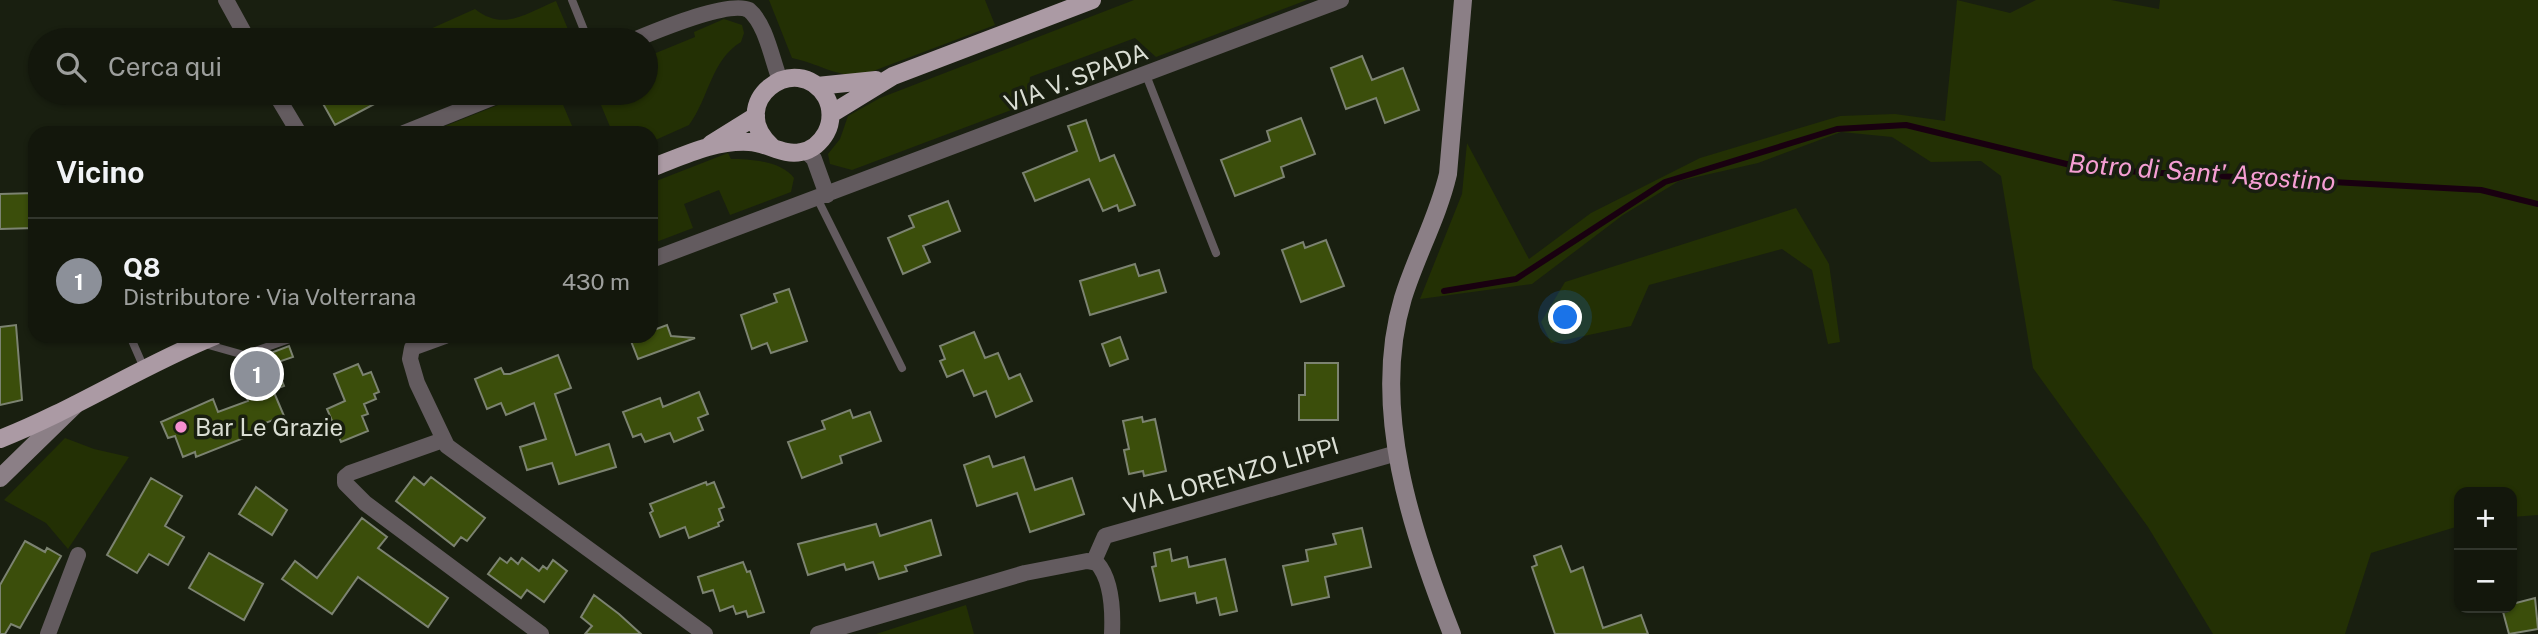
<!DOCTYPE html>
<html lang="it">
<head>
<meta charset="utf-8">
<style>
  body { margin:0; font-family:"Public Sans",sans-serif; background:#20241a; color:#f1f3f6 }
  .controls { position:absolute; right:21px; bottom:21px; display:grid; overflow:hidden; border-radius:14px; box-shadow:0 2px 5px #0004 }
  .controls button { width:63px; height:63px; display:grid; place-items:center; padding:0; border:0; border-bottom:2px solid #32362d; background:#13170c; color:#f1f3f6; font:35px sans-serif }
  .you { position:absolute; left:1566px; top:318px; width:24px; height:24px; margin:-18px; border:5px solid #fff; border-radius:50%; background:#1a73e8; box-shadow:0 0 0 10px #1a73e833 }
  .badge { display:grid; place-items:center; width:46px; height:46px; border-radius:50%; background:#8c9099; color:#fff; font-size:23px; font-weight:700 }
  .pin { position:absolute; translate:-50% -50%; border:4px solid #fff; box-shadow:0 2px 7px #0006 }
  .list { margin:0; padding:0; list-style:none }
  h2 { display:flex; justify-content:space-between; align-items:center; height:91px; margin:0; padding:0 28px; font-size:30px }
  h2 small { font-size:23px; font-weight:400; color:#9d9f9d }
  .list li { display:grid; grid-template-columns:46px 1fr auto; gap:21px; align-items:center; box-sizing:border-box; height:126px; padding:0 28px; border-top:2px solid #32362d }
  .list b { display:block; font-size:26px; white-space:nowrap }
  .list p { margin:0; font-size:23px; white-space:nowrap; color:#9d9f9d }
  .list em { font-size:23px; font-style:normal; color:#9d9f9d }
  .icon { flex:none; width:38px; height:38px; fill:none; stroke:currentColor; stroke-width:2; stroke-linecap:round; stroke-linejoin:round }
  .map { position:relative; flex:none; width:2538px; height:634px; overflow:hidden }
  .search { position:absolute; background:#13170c; box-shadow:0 2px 5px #0004; left:28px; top:28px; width:630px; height:77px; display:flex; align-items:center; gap:18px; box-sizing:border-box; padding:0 24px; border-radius:38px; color:#9d9f9d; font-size:26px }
  .panel { position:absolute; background:#13170c; box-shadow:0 2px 5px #0004; left:28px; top:126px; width:630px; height:217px; border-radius:21px }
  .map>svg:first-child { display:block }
  .green { fill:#233004 }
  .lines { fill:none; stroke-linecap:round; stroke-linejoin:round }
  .stream { stroke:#190010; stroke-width:6 }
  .building { fill:#3b4e0b; stroke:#7c8371; stroke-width:2 }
  .lane { stroke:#635b5f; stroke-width:8 }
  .street { stroke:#635b5f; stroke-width:16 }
  .secondary { stroke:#8b7f86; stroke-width:18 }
  .primary { stroke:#ab9aa4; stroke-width:18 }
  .poi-dot { fill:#f690d0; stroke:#191f10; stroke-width:2.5 }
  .labels { text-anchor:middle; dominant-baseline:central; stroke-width:7; stroke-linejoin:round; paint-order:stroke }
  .street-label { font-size:24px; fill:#daded4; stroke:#191f10 }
  .poi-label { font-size:24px; fill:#daded4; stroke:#191f10; text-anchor:start }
  .water-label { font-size:26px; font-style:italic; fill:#f59ed3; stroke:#191f10 }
</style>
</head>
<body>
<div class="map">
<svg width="2538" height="634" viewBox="0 0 2538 634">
  <rect width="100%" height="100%" fill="#191f10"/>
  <path class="green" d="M769,0H985L995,25L860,76C832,75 820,64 792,58Z
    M1134,0H1307L1156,57L1135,38L1030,77L1027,104L852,170L830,164L828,154L840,139L848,116L880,98Z
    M1957,0L2010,13L2036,0H2111L2159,9L2160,0H2538V515L2512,517V492H2459V526L2371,553L2345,634H2213L2148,527L2033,368L2001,176L1981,161L1931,162L1892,137L1841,132L1758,163L1679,181L1623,215L1532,284L1420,299L1462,194L1467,143L1529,259L1591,213L1700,158L1840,116L1895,114L1945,121Z
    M556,1L570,34L568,40H422L419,34L475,9C504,32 526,13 556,1Z
    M724,19L742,25L744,33L741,42C711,60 709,98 689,125L651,142V133H602L611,129L596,93H646V46L651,55L695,37L694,32Z
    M528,93H558L575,133H428Z
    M728,153L731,159C750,159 782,161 794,178L791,192L730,215L719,190L684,204L693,228L651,244V183Z
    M1796,208L1829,264L1840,342L1828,344L1812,270L1782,249L1649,285L1631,326L1551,343L1541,322L1565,282Z
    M65,438L94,449L129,457L68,549L46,523L4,500Z
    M966,605L974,634H876Z"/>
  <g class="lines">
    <path class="stream" d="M1444,291L1516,279L1665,182L1837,129L1906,125L2087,169L2481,190L2538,204"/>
  </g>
  <path class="building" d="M1362,56L1372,80L1403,68L1419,110L1385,123L1376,98L1346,109L1331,68Z
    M317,93H395L335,125Z
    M1301,118L1315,154L1281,167L1284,177L1235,196L1221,160L1270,141L1267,131Z
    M1086,120L1100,161L1114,155L1135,205L1119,211L1117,205L1103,211L1089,179L1035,201L1023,173L1077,151L1068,126Z
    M35,193V228L0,229V194Z
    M948,201L960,231L923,246L930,262L903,274L888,238L914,227L909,216Z
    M1326,240L1344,286L1301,302L1282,250L1303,242L1305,248Z
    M1135,264L1139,276L1159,270L1166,292L1090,315L1080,281Z
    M789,289L807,341L771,353L767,343L752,349L741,315L777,302L774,294Z
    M16,325L22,400L0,405V327Z
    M667,325L671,336L695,338L638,359L629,336H651V331Z
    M974,332L985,358L998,353L1009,379L1020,374L1032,401L996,417L986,391L974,396L963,370L947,377L940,361L945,359L940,346Z
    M1120,337L1128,359L1110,366L1102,344Z
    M289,346L293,357L275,363L284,386L273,390L284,416L252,428L254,434L196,457L195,452L183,457L175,436L168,438L161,422L213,399L218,412L248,401L238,374L271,361L268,354Z
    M558,355L571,388L555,394L576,455L609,444L616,467L559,484L552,463L527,470L520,447L546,439L534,403L506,415L501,403L487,409L475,379L501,368L504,374H510Z
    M1305,363H1338V420H1299V395H1305Z
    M358,364L363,375L371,372L379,392L374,394L376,399L364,404L368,414L362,416L368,431L341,442L327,409L345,401L334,374Z
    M699,392L708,414L698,418L703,430L674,442L670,433L645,442L641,434L633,437L623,412L660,398L663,407Z
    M850,410L853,418L870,412L881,441L840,456L842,463L802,478L788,442L825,429L822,421Z
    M1142,417L1143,422L1155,419L1166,471L1144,476L1143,471L1129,474L1124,450L1129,449L1123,421Z
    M989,456L993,467L1024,457L1035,490L1072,478L1084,514L1030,532L1017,493L977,506L964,465Z
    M414,477L424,485L431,477L485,518L467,541L461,537L454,546L396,501Z
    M151,478L182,496L165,526L184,537L168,565L149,554L137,573L107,555Z
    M706,482L707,485L714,482L724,507L719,509L723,520L718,523L719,526L689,538L685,527L660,537L650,513L653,511L650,504Z
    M256,487L287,510L272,535L239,514Z
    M362,518L387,537L378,548L448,598L428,627L358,577L332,614L282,579L295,561L317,578Z
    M931,520L941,555L905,566L907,571L879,579L873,562L846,570L844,564L808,575L798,544L876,524L880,536Z
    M1362,528L1371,567L1325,577L1329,597L1292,605L1283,566L1308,561L1306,550L1336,544L1333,534Z
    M25,541L45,552L47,548L61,556L20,628L11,624L5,634H0V585Z
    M1561,546L1571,572L1583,567L1603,628L1641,615L1648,634H1555L1532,567L1537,565L1534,556Z
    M1170,549L1172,561L1187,557L1189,567L1225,559L1237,611L1220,615L1216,598L1197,603L1195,593L1160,601L1152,567L1156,566L1154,553Z
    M209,553L263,584L244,620L189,588Z
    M500,558L507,563L511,558L518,564L522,558L539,571L543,566L547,569L553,560L567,571L544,602L527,590L521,598L488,574Z
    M743,562L747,572L750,571L764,612L748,617L746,611L736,614L733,606L720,611L713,590L703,593L698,577Z
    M594,595L619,614L641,634H585L592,626L581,617Z
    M2535,598L2538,629L2509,634L2502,608H2512V604Z"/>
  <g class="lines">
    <path class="lane" d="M572,0L588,40
      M1146,75L1216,253
      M817,198L902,368
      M130,336L144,368
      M205,344L244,355L298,336"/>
    <path class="street" d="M226,0L248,40
      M634,40C656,31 729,0 749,10C766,24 772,60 780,80
      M275,93L299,133
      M404,133L504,93
      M806,151L814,159L827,195
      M651,260L1341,0
      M445,336L412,348L410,359L417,383L447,446L705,634
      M443,440L350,473L345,477V483L365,503L541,634
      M1094,561L1105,536L1397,453
      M48,634L78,555
      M818,634L1025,573L1087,561L1097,563C1112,580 1113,612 1112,634"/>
    <path class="secondary" d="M0,478L75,405
      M1452,634C1412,533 1370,408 1403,298C1416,256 1438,217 1448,174L1463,0"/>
    <path class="primary" d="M817,86L876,80
      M831,114L893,76L1092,0
      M711,144L756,116
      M651,168C683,156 715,140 749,142C768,143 783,156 801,152C812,150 821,142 826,133C832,122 832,108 826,97C797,48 723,103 772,147
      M0,439C74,410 141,366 215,336"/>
  </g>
  <circle class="poi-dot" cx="181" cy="427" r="7"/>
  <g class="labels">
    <g class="street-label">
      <text transform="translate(1076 77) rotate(-21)">VIA V. SPADA</text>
      <text transform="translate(1231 475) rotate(-16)">VIA LORENZO LIPPI</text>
    </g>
    <g class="poi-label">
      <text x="195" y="427">Bar Le Grazie</text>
    </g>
    <g class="water-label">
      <text transform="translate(2202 172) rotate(4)">Botro di Sant' Agostino</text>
    </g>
  </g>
</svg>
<div class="controls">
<button>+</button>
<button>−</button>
</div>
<div class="you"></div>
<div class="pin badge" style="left:257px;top:374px">1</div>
<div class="search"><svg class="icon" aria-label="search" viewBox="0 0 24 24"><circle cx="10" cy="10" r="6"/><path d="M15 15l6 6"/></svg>Cerca qui</div>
<section class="panel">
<h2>Vicino<small></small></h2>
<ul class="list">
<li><span class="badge">1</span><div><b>Q8</b><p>Distributore · Via Volterrana</p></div><em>430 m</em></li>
</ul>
</section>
</div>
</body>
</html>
